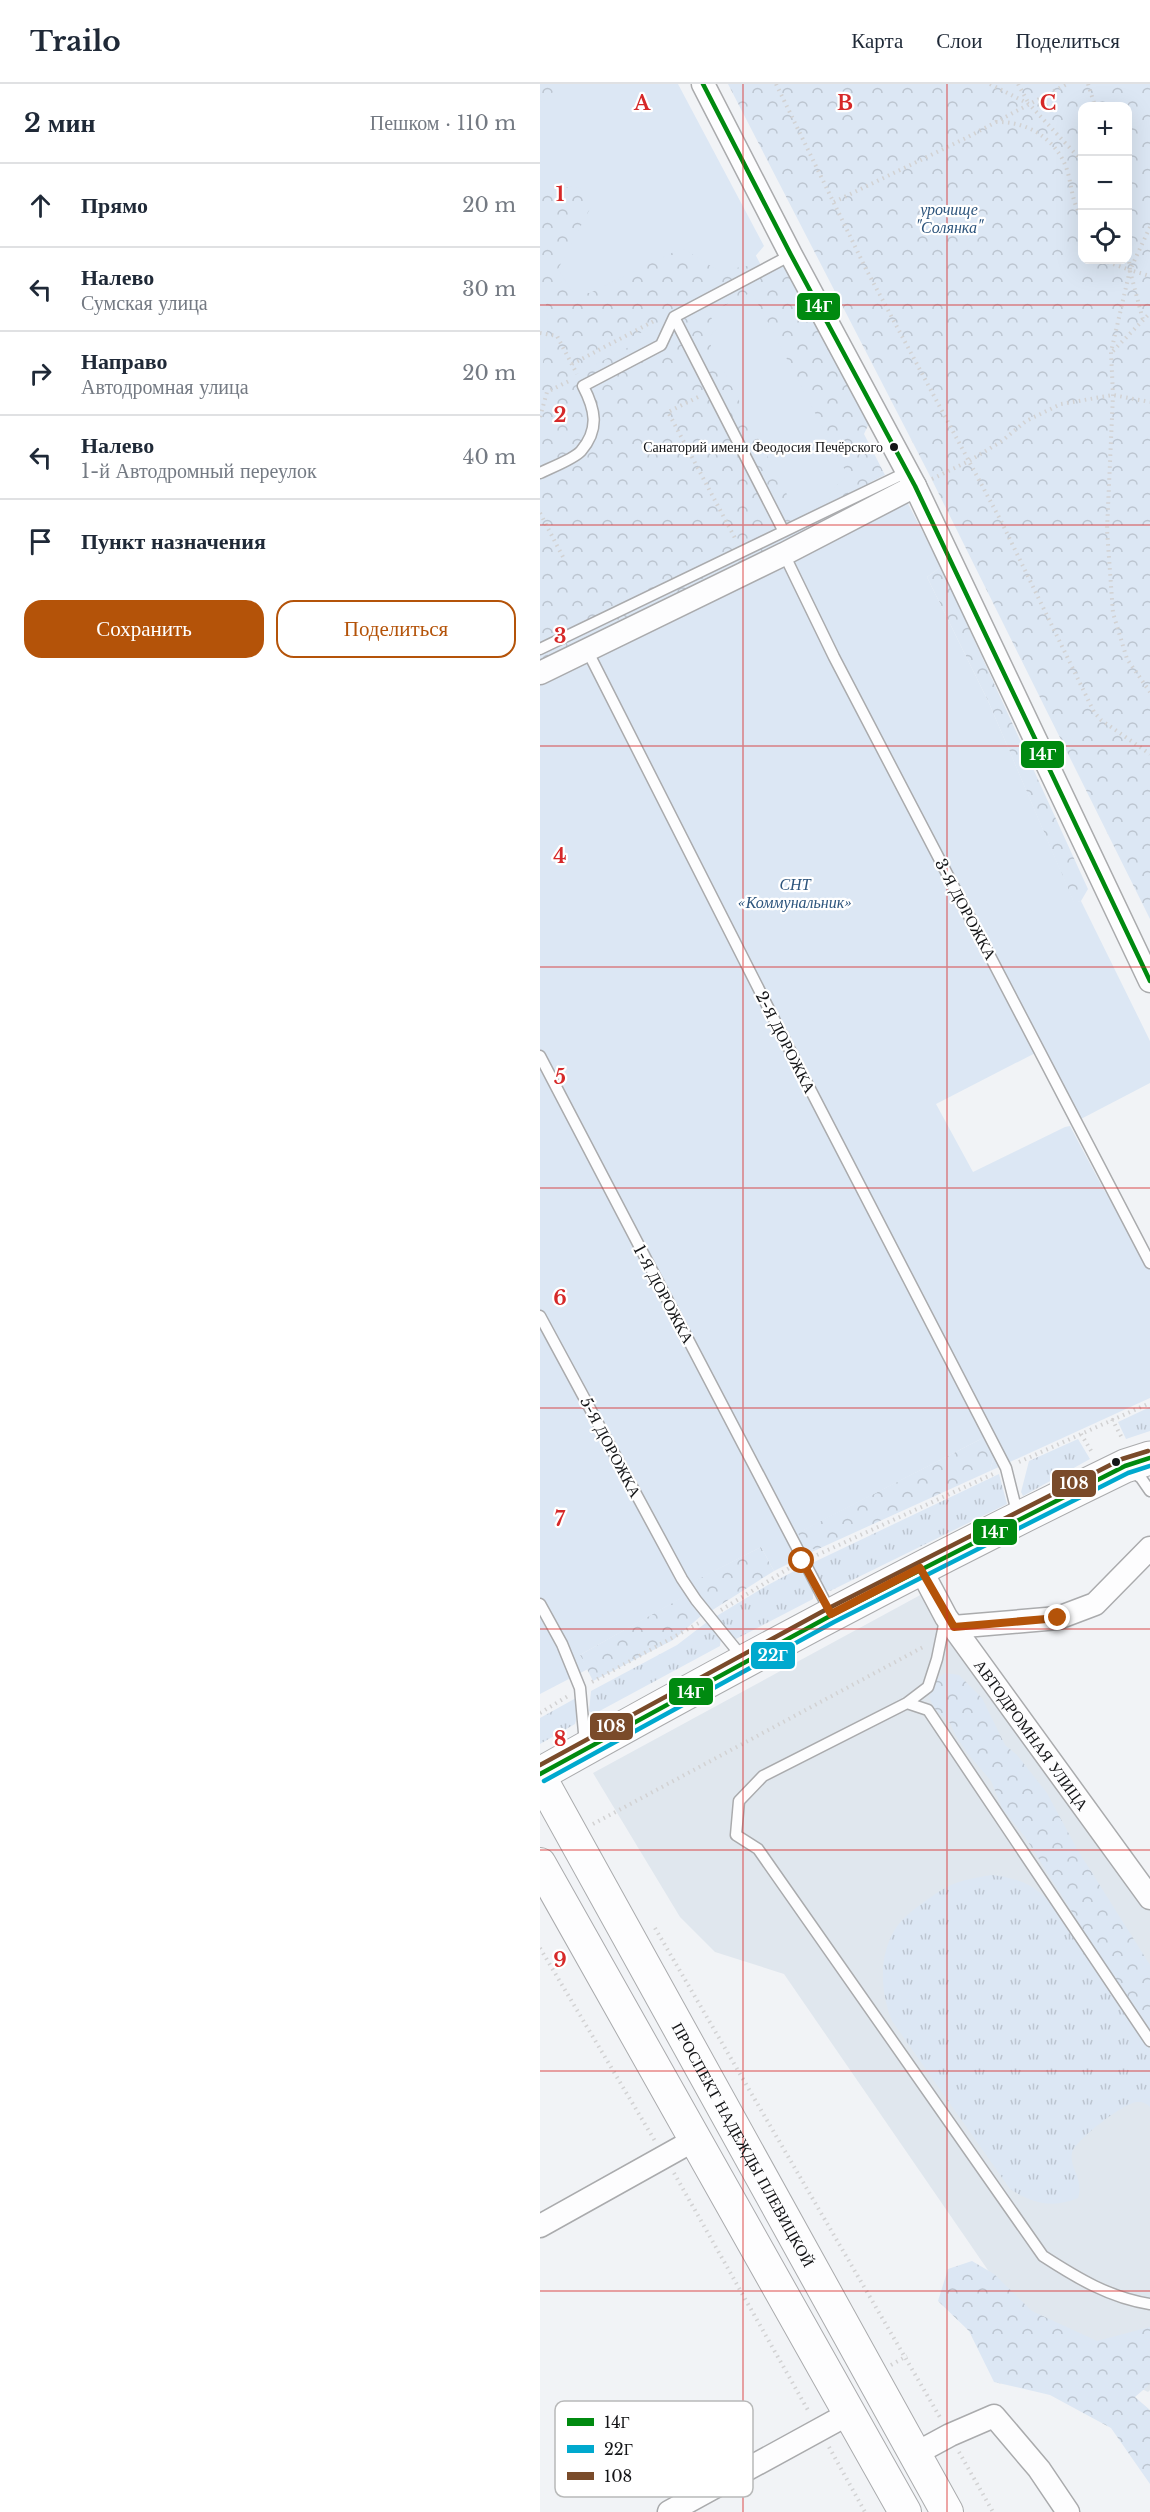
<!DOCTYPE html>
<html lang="ru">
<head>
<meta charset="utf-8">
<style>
  body { margin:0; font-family:"Libre Baskerville",serif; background:#f6f6f7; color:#1f2937 }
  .controls { position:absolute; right:18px; top:18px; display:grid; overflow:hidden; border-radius:12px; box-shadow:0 6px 24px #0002 }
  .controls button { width:54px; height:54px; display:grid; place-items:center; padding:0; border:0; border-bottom:2px solid #e0e1e3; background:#fff; color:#1f2937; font:30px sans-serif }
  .stop { position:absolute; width:18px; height:18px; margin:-14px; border:4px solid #b45309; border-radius:50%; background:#fff }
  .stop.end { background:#b45309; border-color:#fff; box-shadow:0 2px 6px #0008 }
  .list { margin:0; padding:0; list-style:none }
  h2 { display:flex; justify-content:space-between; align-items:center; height:78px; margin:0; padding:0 24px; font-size:26px }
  h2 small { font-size:20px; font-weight:400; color:#747a83 }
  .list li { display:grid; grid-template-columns:39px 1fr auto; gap:18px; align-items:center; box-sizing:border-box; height:84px; padding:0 24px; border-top:2px solid #e0e1e3 }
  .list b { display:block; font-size:22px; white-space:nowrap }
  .list p { margin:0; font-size:20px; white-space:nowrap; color:#747a83 }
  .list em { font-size:20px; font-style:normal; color:#747a83 }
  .actions { display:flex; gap:12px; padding:18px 24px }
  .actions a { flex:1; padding:14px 0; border:2px solid #b45309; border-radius:18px; text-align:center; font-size:21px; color:#b45309 }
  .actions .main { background:#b45309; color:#fff }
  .icon { flex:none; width:33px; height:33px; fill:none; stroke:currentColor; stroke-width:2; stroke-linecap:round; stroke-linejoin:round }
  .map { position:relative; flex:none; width:610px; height:2428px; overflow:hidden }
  header { display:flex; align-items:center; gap:36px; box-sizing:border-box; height:84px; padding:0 30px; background:#fff; border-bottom:2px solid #e0e1e3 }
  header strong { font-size:28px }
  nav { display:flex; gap:33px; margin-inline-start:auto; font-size:21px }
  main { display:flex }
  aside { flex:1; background:#fff }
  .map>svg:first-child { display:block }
  .built { fill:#e0e7ee }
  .grass { fill:url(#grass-tufts) }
  .forest { fill:url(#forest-crowns); fill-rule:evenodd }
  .garden { fill:#dce7f4 }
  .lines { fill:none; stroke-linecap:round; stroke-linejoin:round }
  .service-casing { stroke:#aaabad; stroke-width:13 }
  .minor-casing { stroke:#aaabad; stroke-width:25 }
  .secondary-casing { stroke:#aaabad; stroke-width:34 }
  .primary-casing { stroke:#aaabad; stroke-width:35 }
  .path { stroke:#d2d2d3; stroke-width:4; stroke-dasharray:1.5 4.5; stroke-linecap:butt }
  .service { stroke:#fdfdfe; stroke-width:10 }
  .minor { stroke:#fdfdfe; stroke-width:22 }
  .secondary { stroke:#fdfdfe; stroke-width:32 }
  .primary { stroke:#fdfdfe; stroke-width:33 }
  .bus-1-casing { stroke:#fff; stroke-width:9 }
  .bus-2-casing { stroke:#fff; stroke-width:9 }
  .bus-3-casing { stroke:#fff; stroke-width:9 }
  .bus-1 { stroke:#008a10; stroke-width:4.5 }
  .bus-2 { stroke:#00a9ce; stroke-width:4.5 }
  .bus-3 { stroke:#7a4b2a; stroke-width:4.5 }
  .route { stroke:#b45309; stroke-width:8 }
  .grid { fill:none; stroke:#d62828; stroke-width:1.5; stroke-opacity:0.55 }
  .bus-dot { fill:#141517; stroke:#fff; stroke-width:2 }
  .labels { text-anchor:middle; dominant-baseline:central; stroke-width:4.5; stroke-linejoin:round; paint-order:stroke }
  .bus-label { font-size:14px; fill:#141517; stroke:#fff; text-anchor:end }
  .park-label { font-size:16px; font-style:italic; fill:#2c547c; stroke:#fff }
  .street-label { font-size:16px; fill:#141517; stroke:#fff }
  .key { fill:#fff; stroke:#b8b9b9; stroke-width:1.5 }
  .key-label { font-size:16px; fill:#141517 }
  .grid-label { font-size:20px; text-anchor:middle; font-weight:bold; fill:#d62828; stroke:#fff; stroke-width:4.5; stroke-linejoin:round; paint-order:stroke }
  .line-badge { stroke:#fff; stroke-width:2 }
  .badge-label { font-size:16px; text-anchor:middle; font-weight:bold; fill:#fff }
</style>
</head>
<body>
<header>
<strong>Trailo</strong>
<nav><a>Карта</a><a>Слои</a><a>Поделиться</a></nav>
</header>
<main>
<aside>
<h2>2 мин<small>Пешком · 110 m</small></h2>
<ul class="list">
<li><svg class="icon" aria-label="ahead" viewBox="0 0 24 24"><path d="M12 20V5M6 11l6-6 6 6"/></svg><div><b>Прямо</b></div><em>20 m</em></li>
<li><svg class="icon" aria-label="left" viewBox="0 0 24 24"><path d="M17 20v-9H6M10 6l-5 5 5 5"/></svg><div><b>Налево</b><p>Сумская улица</p></div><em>30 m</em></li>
<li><svg class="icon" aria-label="right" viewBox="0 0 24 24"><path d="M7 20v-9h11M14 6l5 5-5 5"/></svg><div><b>Направо</b><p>Автодромная улица</p></div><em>20 m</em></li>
<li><svg class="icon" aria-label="left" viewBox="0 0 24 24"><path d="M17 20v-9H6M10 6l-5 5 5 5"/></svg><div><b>Налево</b><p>1-й Автодромный переулок</p></div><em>40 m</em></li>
<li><svg class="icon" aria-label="arrive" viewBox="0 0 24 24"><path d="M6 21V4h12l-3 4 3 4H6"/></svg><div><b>Пункт назначения</b></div></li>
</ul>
<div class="actions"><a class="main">Сохранить</a><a>Поделиться</a></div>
</aside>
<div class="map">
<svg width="610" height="2428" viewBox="0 0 610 2428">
  <defs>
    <pattern id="grass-tufts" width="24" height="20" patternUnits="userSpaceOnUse" patternTransform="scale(1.5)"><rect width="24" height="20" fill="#dce7f4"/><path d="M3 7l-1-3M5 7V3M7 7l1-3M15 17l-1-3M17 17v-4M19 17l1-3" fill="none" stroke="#bcc5d0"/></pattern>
    <pattern id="forest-crowns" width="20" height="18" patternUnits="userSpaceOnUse" patternTransform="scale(1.5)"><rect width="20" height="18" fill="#dce7f4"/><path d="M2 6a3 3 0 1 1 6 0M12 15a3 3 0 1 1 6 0" fill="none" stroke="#bcc5d0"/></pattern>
  </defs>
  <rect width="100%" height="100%" fill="#f1f3f6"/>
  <path class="built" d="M395,1503L610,1817V2306L608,2308L544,2276L474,2224L244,1890L175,1868L140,1833L53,1689Z"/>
  <path class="grass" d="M610,1323V1347L586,1355L578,1338Z
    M538,1355L550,1375L483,1412L481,1408L489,1377Z
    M459,1390L467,1420L290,1507L282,1505L270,1480Z
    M260,1484L273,1508V1515L196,1555L190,1552L175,1533L226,1502Z
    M167,1538L181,1554L180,1562L54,1630L49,1627L51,1607L137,1561Z
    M36,1614L37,1632L35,1640L0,1660V1634Z
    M452,1791C486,1796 493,1801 517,1825L610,1966V2023C606,2019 603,2018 597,2018C585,2018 535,2056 532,2069C529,2084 544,2095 538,2114C512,2125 492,2119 470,2105L352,1937C341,1909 338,1875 354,1847C361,1835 373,1826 384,1818C394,1811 404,1803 416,1799C427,1795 440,1793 452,1791Z"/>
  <path class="forest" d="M0,0H125L224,187L243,178L330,337L324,350L345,391L329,399L338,418L0,580Z
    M188,0H610V835L390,392ZM542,22H588V176H542Z
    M401,483L548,805L541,817L534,819L449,619L387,493Z
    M443,1354L454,1372L450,1387L276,1466L264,1463L257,1449Z
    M221,1463L234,1487L171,1527L159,1513L152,1498Z
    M146,1511L161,1532L133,1556L53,1597L40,1571Z
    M405,1589L419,1591L442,1614L465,1661L477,1671L507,1709L537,1765L610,1881V1945L552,1860L485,1753L462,1724L451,1697L428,1670L416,1652L410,1639L395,1625L389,1613L396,1596Z
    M432,2177L454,2190L492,2227L557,2257L610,2243V2300L595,2313L610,2326V2400L571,2344L510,2311L454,2298L429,2247L398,2217L408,2185Z"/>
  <path class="garden" d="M18,0H138L224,162L207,182L179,187L142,164L50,209H33L18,185L53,119L46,106L33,102L0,109V18L9,14Z
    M0,200C14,231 5,264 0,296Z
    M212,208L308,392L291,406L289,418L259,434L167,254L177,245L169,229Z
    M110,244L114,250L43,287L40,280Z
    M363,410L401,483L387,493L449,619L534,818L541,817L610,957V999L539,1036L503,965L396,1020L433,1088L525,1043L530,1042L564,1106L610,1176V1314L450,1387L454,1372L443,1354L258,1449L264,1463L276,1466L234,1487L221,1463L153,1498L159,1513L171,1527L161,1532L145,1512L40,1571L48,1585L0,1610V590Z"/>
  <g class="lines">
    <g class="service-casing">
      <path id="service" d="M0,389C10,384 34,375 41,367C60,345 55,325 43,302L121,261L134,233
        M243,446L134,233L251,171
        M244,470L294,573L610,1179
        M0,565L367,388
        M47,566L239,945L466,1384L478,1432
        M0,972L290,1527
        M0,1232L142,1495L156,1516L203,1574
        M590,1386L601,1394L610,1407
        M0,1520L22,1560L40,1604L45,1660
        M367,1619L388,1603L397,1575L405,1536
        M610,1957L388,1626L367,1619L223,1692L199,1717L196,1751L218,1765L503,2172C537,2194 570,2214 610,2220"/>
    </g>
    <g class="minor-casing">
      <g id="minor">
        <path d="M163,0L251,171L375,402L610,897"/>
        <path d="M0,589L244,470L375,402"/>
        <path id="s1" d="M380,1484L406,1533L610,1814"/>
        <path d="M413,1543L518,1534L555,1520L610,1464"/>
        <path d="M0,2142L156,2055"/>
        <path d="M375,2370L410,2351L454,2332L499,2385L528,2428"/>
        <path d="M129,2428L310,2329"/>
      </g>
    </g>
    <g class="secondary-casing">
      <g id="secondary">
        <path id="s2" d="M0,1693L407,2428"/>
        <path d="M0,1780L365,2428"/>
      </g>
    </g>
    <g class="primary-casing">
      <path id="primary" d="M0,1690C192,1582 387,1478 585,1382L610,1374"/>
    </g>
    <path class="path" d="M236,0L326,185L461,437L554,628L561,636L610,670
      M450,0L489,20L542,77
      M478,0L489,20
      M548,0L555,22
      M456,38C489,37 519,57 528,89C532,105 533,121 542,134
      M294,118L428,53L527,0
      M610,143L590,186L571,268L573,311L567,446L573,529L587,575L610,608
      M588,166L590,186L610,192
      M562,176L590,186
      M590,187L603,236
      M0,249L17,252L37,290
      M573,267L610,229
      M32,280L116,236
      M158,313L128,328L196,456
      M0,333L7,308L31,296
      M392,395L429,377L462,357L486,337L521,320L573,311L610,318
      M0,429L23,473
      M572,1335L583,1356
      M541,1350L553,1370
      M479,1378L610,1319
      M277,1471L453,1390
      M181,1526L251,1483
      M52,1598L159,1539
      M0,1629L28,1612
      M53,1740L385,1562
      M115,1844L401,2335
      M0,1864L115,2057
      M134,2089L269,2328
      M351,2281L367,2272
      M289,2363L325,2428
      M419,2368L453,2428"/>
    <use href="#service" class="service"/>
    <use href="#minor" class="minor"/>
    <use href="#secondary" class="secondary"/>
    <use href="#primary" class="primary"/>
    <g class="bus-1-casing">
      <path id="bus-1" d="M163,0L251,171L375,402L610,897
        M0,1690L290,1532L585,1382L610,1374"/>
    </g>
    <g class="bus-2-casing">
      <path id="bus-2" d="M4,1697L294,1538L588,1389L610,1382"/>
    </g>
    <g class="bus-3-casing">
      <path id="bus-3" d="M0,1681L287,1525L582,1375L608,1367"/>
    </g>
    <use href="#bus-1" class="bus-1"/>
    <use href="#bus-2" class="bus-2"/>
    <use href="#bus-3" class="bus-3"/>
  </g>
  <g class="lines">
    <path class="route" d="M262,1477L291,1530L380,1484L414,1543L518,1534"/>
  </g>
  <path class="grid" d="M203,0V2428M407,0V2428M0,221H610M0,441H610M0,662H610M0,883H610M0,1104H610M0,1324H610M0,1545H610M0,1766H610M0,1987H610M0,2207H610"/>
  <g class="bus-dot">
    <circle cx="354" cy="363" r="5"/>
    <circle cx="576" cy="1378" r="5"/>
  </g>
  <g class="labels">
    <g class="bus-label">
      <text x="343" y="363">Санаторий имени Феодосия Печёрского</text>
    </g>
    <g class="park-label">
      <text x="409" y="125">урочище<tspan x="409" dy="18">"Солянка"</tspan></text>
      <text x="255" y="800">СНТ<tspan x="255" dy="18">«Коммунальник»</tspan></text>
    </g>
    <g class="street-label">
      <text transform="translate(426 825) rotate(62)">3-Я ДОРОЖКА</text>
      <text transform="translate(246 958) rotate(63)">2-Я ДОРОЖКА</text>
      <text transform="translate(124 1210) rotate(62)">1-Я ДОРОЖКА</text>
      <text transform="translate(71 1363) rotate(62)">5-Я ДОРОЖКА</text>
      <text stroke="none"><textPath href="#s1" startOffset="201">АВТОДРОМНАЯ УЛИЦА</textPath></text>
      <text stroke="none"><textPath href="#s2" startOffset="420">ПРОСПЕКТ НАДЕЖДЫ ПЛЕВИЦКОЙ</textPath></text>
    </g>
  </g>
  <rect x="15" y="2317" width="198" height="96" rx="9" class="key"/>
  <rect x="27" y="2334" width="27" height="8" fill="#008a10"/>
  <rect x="27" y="2361" width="27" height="8" fill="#00a9ce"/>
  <rect x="27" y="2388" width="27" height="8" fill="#7a4b2a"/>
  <g class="key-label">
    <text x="64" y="2344">14Г</text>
    <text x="64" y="2371">22Г</text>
    <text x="64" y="2398">108</text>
  </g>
  <g class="grid-label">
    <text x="102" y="26">A</text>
    <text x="305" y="26">B</text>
    <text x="508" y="26">C</text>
    <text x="20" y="117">1</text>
    <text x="20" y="338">2</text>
    <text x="20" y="559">3</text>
    <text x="20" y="779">4</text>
    <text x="20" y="1000">5</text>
    <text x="20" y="1221">6</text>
    <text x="20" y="1442">7</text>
    <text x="20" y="1662">8</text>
    <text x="20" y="1883">9</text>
  </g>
  <g class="line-badge">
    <rect x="256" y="208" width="45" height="29" rx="6" fill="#008a10"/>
    <rect x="480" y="656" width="45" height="29" rx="6" fill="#008a10"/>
    <rect x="511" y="1385" width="46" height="29" rx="6" fill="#7a4b2a"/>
    <rect x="432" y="1434" width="46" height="28" rx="6" fill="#008a10"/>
    <rect x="210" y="1557" width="46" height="29" rx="6" fill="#00a9ce"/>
    <rect x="128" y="1593" width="46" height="29" rx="6" fill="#008a10"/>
    <rect x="49" y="1628" width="45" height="29" rx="6" fill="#7a4b2a"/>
  </g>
  <g class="badge-label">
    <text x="279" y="228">14Г</text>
    <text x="503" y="676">14Г</text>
    <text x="534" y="1405">108</text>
    <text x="455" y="1454">14Г</text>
    <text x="233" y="1577">22Г</text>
    <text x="151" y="1614">14Г</text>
    <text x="71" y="1648">108</text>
  </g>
</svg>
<div class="controls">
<button>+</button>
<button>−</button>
<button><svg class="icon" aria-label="locate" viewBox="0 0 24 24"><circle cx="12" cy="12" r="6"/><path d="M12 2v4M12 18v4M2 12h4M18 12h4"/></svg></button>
</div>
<div class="stop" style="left:262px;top:1477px"></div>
<div class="stop end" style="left:518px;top:1534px"></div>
</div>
</main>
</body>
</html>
